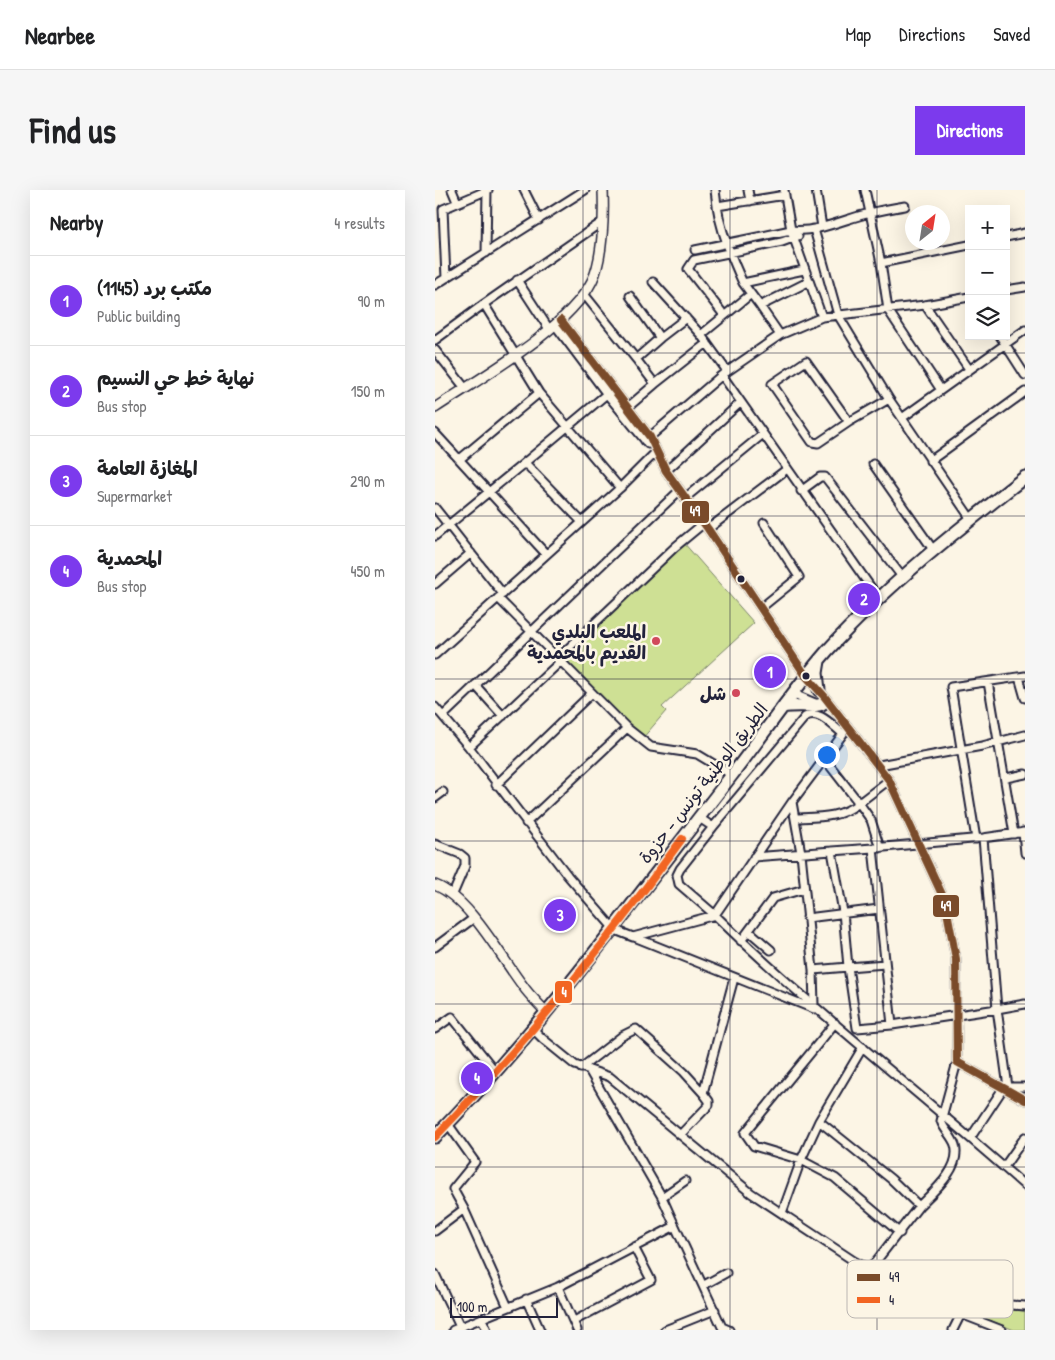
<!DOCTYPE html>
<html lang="en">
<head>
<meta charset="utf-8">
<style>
  body { margin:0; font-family:"Patrick Hand","Playpen Sans Arabic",sans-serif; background:#f6f6f6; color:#202124 }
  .controls { position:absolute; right:15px; top:15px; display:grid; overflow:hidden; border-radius:0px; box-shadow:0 5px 20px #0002 }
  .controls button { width:45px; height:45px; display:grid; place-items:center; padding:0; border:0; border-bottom:1px solid #e0e0e0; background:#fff; color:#202124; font:25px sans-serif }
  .compass { position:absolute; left:470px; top:15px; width:45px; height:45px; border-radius:50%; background:#fff; box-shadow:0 5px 20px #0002; rotate:30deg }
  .scale { position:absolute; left:15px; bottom:12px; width:108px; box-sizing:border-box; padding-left:5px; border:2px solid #22223b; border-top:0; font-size:14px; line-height:18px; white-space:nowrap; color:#22223b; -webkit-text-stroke:4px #fcf5e5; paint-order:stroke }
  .you { position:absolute; left:391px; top:564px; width:18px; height:18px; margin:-12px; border:4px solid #fff; border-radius:50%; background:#1a73e8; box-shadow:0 0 0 8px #1a73e833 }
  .badge { display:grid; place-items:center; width:32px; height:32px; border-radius:50%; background:#7c3aed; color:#fff; font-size:16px; font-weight:700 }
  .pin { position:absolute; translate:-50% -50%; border:2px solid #fff; box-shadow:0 1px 5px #0006 }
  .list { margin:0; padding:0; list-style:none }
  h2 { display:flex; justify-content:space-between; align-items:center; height:65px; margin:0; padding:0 20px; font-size:21px }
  h2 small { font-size:16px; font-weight:400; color:#757577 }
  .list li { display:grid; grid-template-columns:32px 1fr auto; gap:15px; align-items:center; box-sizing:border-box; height:90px; padding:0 20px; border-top:1px solid #e0e0e0 }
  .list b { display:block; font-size:19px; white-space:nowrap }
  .list p { margin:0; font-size:16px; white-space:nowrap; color:#757577 }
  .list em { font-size:16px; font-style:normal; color:#757577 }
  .icon { flex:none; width:28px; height:28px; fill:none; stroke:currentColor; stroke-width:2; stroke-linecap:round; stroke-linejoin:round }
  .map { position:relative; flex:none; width:590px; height:1140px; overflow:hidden; border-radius:0px }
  header { display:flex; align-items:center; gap:30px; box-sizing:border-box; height:70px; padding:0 25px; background:#fff; border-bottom:1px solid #e0e0e0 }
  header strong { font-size:24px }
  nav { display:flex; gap:28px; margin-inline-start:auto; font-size:18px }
  .intro { display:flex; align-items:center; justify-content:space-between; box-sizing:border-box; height:120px; padding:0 30px }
  h1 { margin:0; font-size:35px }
  .button { padding:12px 22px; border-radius:0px; background:#7c3aed; color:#fff; font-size:18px; font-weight:700 }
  main { display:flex; gap:30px; padding:0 30px }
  aside { flex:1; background:#fff; border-radius:0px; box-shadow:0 5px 20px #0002 }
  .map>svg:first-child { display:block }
  .green { fill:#cee094; stroke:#788168 }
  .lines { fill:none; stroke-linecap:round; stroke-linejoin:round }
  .minor-casing { stroke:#22223b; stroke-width:11 }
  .tertiary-casing { stroke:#22223b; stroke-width:12 }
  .primary-casing { stroke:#22223b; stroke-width:15 }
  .minor { stroke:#fcf5e5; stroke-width:7 }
  .tertiary { stroke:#fcf5e5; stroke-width:9 }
  .primary { stroke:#fcf5e5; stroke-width:11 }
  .bus-1-casing { stroke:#fcf5e5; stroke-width:11 }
  .bus-2-casing { stroke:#fcf5e5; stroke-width:11 }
  .bus-1 { stroke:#7a4b2a; stroke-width:8 }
  .bus-2 { stroke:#f26522; stroke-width:8 }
  .grid { fill:none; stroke:#22223b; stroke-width:1; stroke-opacity:0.55 }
  .bus-dot { fill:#22223b; stroke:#fcf5e5; stroke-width:2 }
  .poi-dot { fill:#d1495b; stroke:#fcf5e5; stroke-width:2 }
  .labels { text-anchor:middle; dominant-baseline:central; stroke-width:5; stroke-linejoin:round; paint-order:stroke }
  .poi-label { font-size:18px; font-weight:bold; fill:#22223b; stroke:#fcf5e5; text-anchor:end }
  .street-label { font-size:18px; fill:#22223b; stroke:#fcf5e5 }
  .key { fill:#fcf5e5; stroke:#bbb6b2; stroke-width:1 }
  .key-label { font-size:14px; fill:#22223b }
  .line-badge { stroke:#fcf5e5; stroke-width:2 }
  .badge-label { font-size:14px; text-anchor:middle; font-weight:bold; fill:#fff }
</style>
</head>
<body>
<header>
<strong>Nearbee</strong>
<nav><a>Map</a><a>Directions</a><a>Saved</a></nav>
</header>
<div class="intro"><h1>Find us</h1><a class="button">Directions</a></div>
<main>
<aside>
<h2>Nearby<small>4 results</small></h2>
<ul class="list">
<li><span class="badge">1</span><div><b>مكتب برد (1145)</b><p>Public building</p></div><em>90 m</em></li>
<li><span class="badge">2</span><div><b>نهاية خط حي النسيم</b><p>Bus stop</p></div><em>150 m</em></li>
<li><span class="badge">3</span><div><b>المغازة العامة</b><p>Supermarket</p></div><em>290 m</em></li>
<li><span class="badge">4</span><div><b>المحمدية</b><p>Bus stop</p></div><em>450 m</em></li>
</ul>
</aside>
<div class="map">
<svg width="590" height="1140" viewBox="0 0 590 1140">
  <rect width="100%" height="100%" fill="#fcf5e5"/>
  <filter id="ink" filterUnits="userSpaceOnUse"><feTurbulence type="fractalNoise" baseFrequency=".02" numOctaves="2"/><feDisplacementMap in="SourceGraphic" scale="10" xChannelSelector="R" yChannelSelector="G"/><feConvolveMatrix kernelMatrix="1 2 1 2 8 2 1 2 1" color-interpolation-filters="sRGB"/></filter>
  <g filter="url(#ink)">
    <path class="green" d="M248,352L319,433L227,517L231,521L207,549L123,469Z
      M515,1114L590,1121V1140H579Z"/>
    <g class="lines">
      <g class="minor-casing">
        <path id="minor" d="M17,0L22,12
          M89,0L104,30
          M280,0L282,16
          M313,0L315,11
          M349,0L356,40L387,127L490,115L534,107
          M381,0L387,37
          M430,0L446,73L453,120L506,200
          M350,5L282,16C286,43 297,69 308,93L369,80
          M379,39L403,125L454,209L536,329
          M571,47L590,43
          M260,60L356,40C383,43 409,29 435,23C447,20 458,18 470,16
          M51,63L52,0
          M446,73L534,55
          M11,88L8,19L53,0
          M82,90L114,139
          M218,92L266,145
          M308,93L325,116L373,92
          M0,95L150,0
          M571,100L590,97
          M149,104L201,169
          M490,115L534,179
          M325,116L345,145
          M289,125L253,79L259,70L347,52L363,46
          M126,130L215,247L231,281L273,339L371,486L389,506L454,590L510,711L521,769L522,872L590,910
          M120,135L171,203L213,254
          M565,146L590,185
          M225,148L251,128
          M0,150L49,114
          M0,160L30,198
          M371,171L414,232L383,253L377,252L337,194Z
          M292,181L266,145L316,104
          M287,185L444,409
          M220,194L272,153
          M104,203L49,114L167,32
          M192,218L220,194L201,169L225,148L195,106
          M467,228L590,140
          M414,232L454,209
          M0,243L111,364
          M210,251L287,185L345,145L387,127
          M25,269L104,203L185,298
          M495,271L590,202
          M88,274L174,202
          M438,274L499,361
          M231,281L306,212
          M366,301L385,287H390L468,388
          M250,308L328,244
          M0,318L68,404
          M273,339L352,279
          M0,346L88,274L93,276L146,331
          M0,394L36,363
          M63,408L192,538L91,633
          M327,417L364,387L329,333
          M0,465L185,298L221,262
          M122,469L240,357L269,333
          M584,487L590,508
          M553,492L579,644
          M40,495L68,526
          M359,504L380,513
          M0,517L34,557L125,472
          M8,526L245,300
          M192,538L216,557L262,564L297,585
          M34,557L133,686L180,740L198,747L280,725C378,821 488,905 590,996
          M444,575L547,556L590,545
          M571,588L590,584
          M61,595L157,503
          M0,608L8,602
          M357,612L280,725L244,694L242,685L245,679L278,637L370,527C383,518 397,535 408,544L357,612L366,663L378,780L413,777L408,722L397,661L438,658L457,835L562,819L548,648
          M263,627L278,637
          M361,628C385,627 405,628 424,613L389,568
          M588,642L590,663
          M541,649L516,497L590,486
          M0,654L25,664L30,668V676L18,704
          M438,658L548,648L590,642
          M445,658L436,630L424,613L454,590
          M319,667L397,661
          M372,728L444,719
          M314,741L336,760
          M199,747L379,819
          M306,751L338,708L369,699
          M0,757L39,728
          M450,774L413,777L422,838L457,835
          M378,780L379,815
          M97,838L108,849L140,875L175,887L316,1003L419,1071L474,1101L498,1109L590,1116
          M0,839L17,827L60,881
          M428,857L384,931L456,989L484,1016L435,1079
          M146,878L187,846L201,839L249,882L268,903
          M573,897L562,819L590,814
          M384,931L366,970L400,988L465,1043
          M245,945L274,915V911L268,903L299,788
          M536,947L569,897H590
          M569,977L590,947
          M227,1007L250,991
          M484,1016C498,1002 527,978 520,955C517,946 509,940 506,931L522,872
          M29,1019L73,1117
          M347,1023L366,970L319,956L310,943L400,833
          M240,1036L287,1137L294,1140
          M0,1041L29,1019L18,999L40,972L13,934
          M0,1084L25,1137
          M269,1095L291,1083
          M91,1109L105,1140
          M501,1111L526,1124L567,1140
          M47,1129L52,1140
          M139,1131L216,1090L199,1057
          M18,1140L123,1097
          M142,1140L123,1097L240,1036L227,1007L154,880
          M230,1140L280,1120
          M518,1140L526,1124"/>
      </g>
      <g class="tertiary-casing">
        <path id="tertiary" d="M0,218C45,188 133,139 157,91C168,69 169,25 168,0
          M0,695C35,709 65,766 88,796C94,805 103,813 111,822"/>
      </g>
      <g class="primary-casing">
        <path id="primary" d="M384,471L382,483L384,500
          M348,517C362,514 376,518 387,514
          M0,947C109,835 201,708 297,585C329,544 358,500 392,461C451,396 521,341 590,287"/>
      </g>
      <use href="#minor" class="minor"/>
      <use href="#tertiary" class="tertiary"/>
      <use href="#primary" class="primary"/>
      <g class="bus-1-casing">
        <path id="bus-1" d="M126,130L215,247L231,281L273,339L371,486L389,506L454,590L510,711L521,769L522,872L590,910"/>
      </g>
      <g class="bus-2-casing">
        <path id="bus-2" d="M0,947C89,855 171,753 247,649"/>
      </g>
      <use href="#bus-1" class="bus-1"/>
      <use href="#bus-2" class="bus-2"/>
    </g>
  </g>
  <path class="grid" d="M148,0V1140M295,0V1140M442,0V1140M0,163H590M0,326H590M0,489H590M0,651H590M0,814H590M0,977H590"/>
  <g class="bus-dot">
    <circle cx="306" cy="389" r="4.5"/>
    <circle cx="371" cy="486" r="4.5"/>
  </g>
  <g class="poi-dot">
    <circle cx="221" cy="451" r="5"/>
    <circle cx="301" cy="503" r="5"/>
  </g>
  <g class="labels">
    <g class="poi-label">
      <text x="211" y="441">الملعب البلدي<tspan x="211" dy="21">القديم بالمحمدية</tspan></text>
      <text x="291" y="503">شل</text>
    </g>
    <g class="street-label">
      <text transform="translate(268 593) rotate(-52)">الطريق الوطنية تونس - حزوة</text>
    </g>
  </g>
  <rect x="412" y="1070" width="166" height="58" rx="8" class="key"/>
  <rect x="422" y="1084" width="23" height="7" fill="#7a4b2a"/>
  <rect x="422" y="1107" width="23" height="6" fill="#f26522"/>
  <g class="key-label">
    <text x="454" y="1092">49</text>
    <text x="454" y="1115">4</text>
  </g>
  <g class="line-badge">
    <rect x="246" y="310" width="29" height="24" rx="5" fill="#7a4b2a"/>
    <rect x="497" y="704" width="28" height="24" rx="5" fill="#7a4b2a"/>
    <rect x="119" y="790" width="19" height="24" rx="5" fill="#f26522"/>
  </g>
  <g class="badge-label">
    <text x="260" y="326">49</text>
    <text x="511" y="721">49</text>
    <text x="129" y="807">4</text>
  </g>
</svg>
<div class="controls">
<button>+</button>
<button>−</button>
<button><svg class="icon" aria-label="layers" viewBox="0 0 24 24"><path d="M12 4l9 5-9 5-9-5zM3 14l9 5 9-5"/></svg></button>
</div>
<svg class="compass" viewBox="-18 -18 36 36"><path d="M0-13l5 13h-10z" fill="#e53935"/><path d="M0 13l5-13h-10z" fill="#757577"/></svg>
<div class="scale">100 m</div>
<div class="you"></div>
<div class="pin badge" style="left:335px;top:482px">1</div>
<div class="pin badge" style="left:429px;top:409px">2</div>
<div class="pin badge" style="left:125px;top:725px">3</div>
<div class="pin badge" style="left:42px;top:888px">4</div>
</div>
</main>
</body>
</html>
